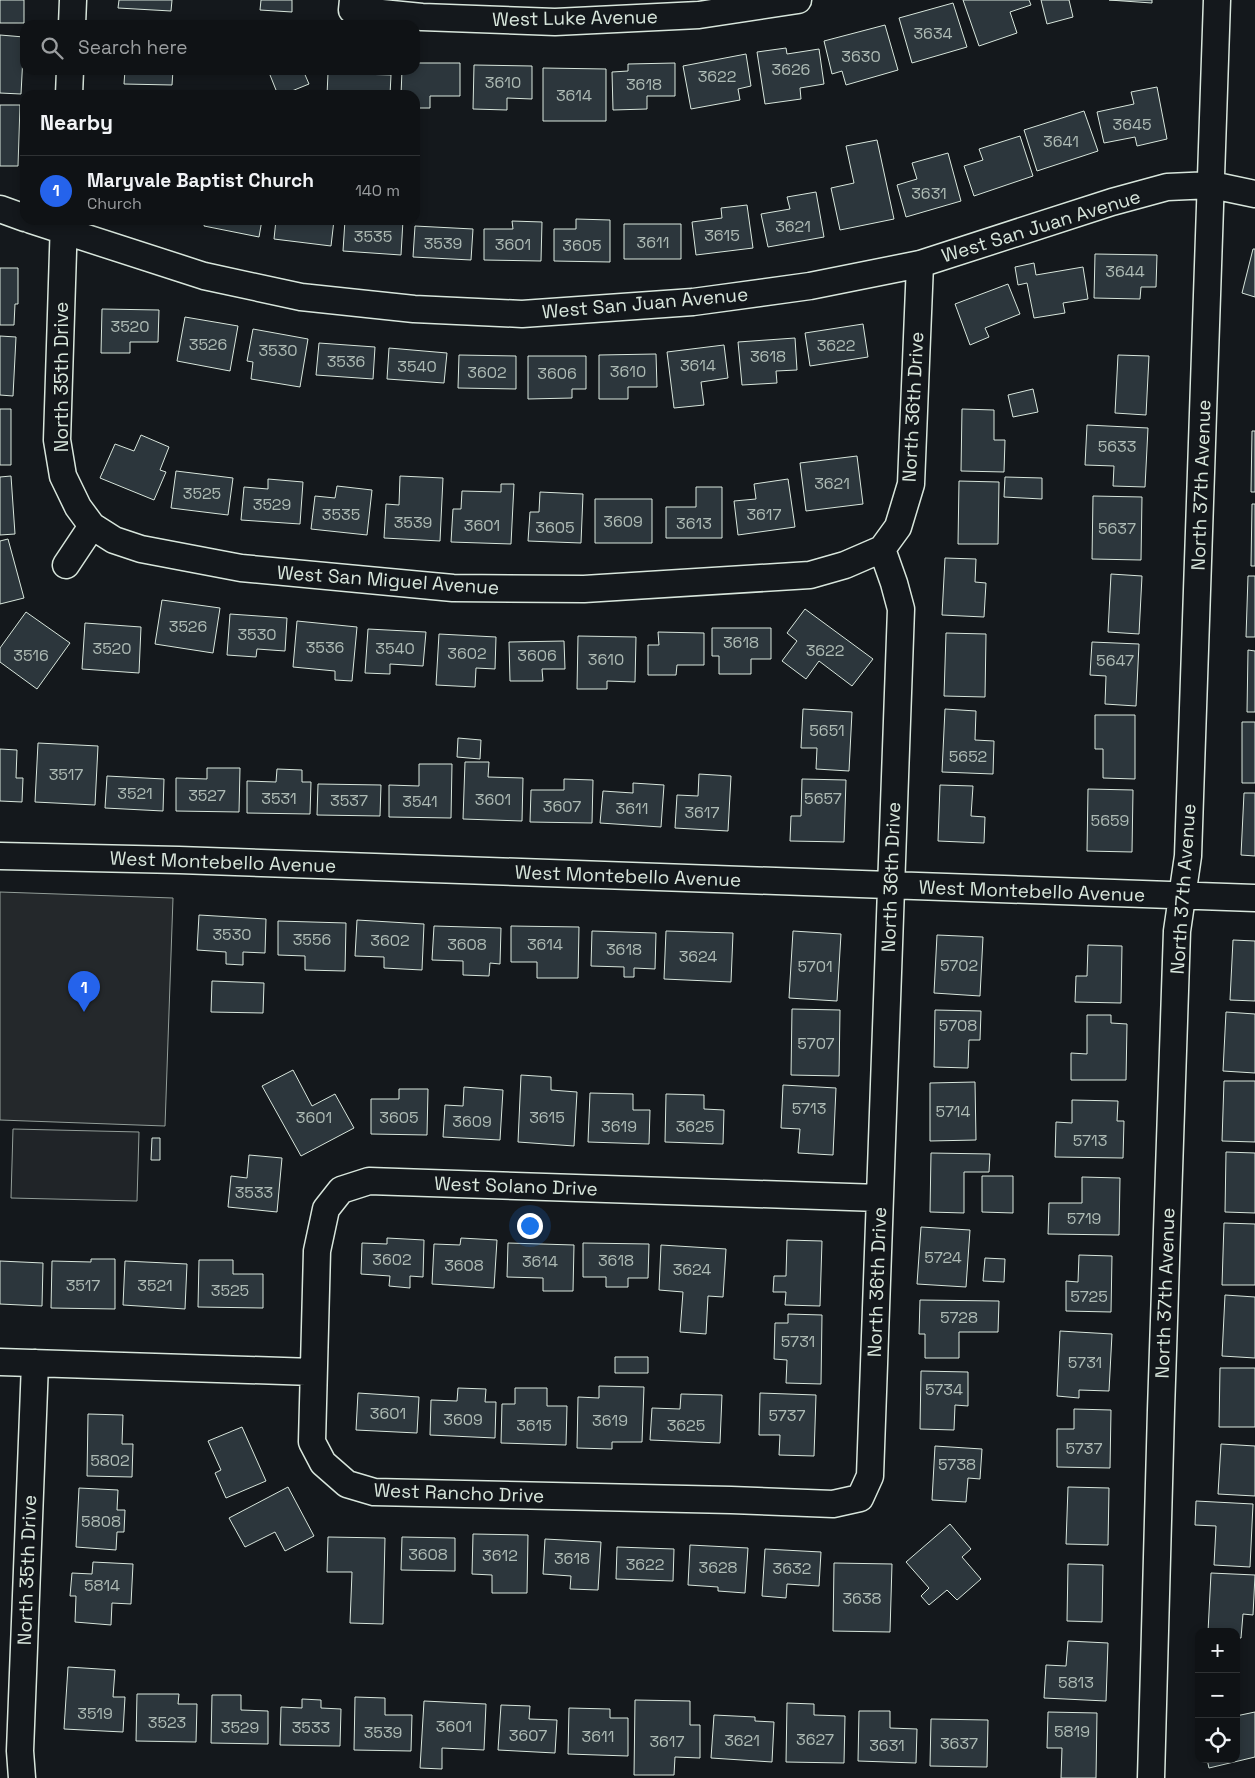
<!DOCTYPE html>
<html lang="en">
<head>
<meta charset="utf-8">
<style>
  body { margin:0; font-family:"Space Grotesk",sans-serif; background:#1d2022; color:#f1f3f6 }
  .controls { position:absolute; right:15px; bottom:15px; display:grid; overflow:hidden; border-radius:10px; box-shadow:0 2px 8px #0003 }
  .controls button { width:45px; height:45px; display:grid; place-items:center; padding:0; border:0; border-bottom:1px solid #2f3234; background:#0f1215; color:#f1f3f6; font:25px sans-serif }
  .you { position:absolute; left:529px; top:1225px; width:18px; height:18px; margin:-12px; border:4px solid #fff; border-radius:50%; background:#1a73e8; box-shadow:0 0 0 8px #1a73e833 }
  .badge { display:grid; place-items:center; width:32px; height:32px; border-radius:50%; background:#2563eb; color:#fff; font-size:16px; font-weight:700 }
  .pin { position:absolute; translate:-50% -41px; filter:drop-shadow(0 1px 2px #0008) }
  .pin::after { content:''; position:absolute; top:26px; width:18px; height:15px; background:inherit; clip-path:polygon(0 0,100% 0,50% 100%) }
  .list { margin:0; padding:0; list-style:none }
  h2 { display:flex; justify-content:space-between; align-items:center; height:65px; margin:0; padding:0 20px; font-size:21px }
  h2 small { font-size:16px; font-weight:400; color:#9b9ea0 }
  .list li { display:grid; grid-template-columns:32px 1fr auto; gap:15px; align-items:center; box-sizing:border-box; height:70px; padding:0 20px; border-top:1px solid #2f3234 }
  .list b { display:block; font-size:19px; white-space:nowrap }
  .list p { margin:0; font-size:16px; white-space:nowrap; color:#9b9ea0 }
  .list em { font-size:16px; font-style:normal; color:#9b9ea0 }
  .icon { flex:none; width:28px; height:28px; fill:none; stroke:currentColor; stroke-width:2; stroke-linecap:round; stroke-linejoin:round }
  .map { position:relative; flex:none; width:1255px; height:1778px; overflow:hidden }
  .search { position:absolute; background:#0f1215; box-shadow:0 2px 8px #0003; left:20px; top:20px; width:400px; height:55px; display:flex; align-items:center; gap:12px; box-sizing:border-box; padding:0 18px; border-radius:15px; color:#9b9ea0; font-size:19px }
  .panel { position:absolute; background:#0f1215; box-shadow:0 2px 8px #0003; left:20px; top:90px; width:400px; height:135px; border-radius:15px }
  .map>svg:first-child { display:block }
  .grass { fill:#202428; stroke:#939e99 }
  .parking { fill:#24282b; stroke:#939e99 }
  .building { fill:#2c363c; stroke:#d8e6dc }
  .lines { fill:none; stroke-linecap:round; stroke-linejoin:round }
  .minor-casing { stroke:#d8e6dc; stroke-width:29 }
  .minor { stroke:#14181c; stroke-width:26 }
  .labels { text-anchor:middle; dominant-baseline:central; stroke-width:4; stroke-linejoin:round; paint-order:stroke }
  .number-label { font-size:16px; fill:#adbab4 }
  .street-label { font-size:19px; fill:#d8e6dc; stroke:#14181c }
</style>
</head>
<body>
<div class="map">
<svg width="1255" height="1778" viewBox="0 0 1255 1778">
  <rect width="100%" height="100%" fill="#14181c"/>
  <path class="grass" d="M13,1129L139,1132L137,1201L11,1198Z"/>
  <path class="parking" d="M0,892L173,898L165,1126L0,1120Z"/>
  <path class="building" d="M0,0H24V23H0Z
    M119,0H172L171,11L118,8Z
    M261,0H292V12L260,10Z
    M963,0H1029L1031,5L1010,12L1017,33L979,46Z
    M1041,0H1069L1073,17L1047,24Z
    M1109,0H1152V3Z
    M953,3L967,47L912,63L899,18Z
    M114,23L164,24V25H114Z
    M885,25L898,70L846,85L842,71L832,74L824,41Z
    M0,35L24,37L21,94L0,93Z
    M786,48L787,54L819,49L824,84L800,88L801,99L765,104L757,52Z
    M746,54L751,86L738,89L740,100L691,109L683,66Z
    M415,63H460V96H430V108H415V95H401L402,70H415Z
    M675,63V96H647V109L613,110L612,72L628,71V64Z
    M474,65L532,66V99L507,98V110L473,109Z
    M543,68L606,69V121H543Z
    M125,70H173L172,85L124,84Z
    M268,70H303L309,84L282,95H278Z
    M328,73L391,75L390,95H327Z
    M1157,87L1167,139L1137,146L1135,137L1104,143L1097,112L1134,104L1131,92Z
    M0,105H20L18,166H0Z
    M1084,111L1098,151L1037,171L1024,130Z
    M1020,136L1033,176L974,196L964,166L983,160L979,149Z
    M877,140L894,219L840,230L831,188L854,183L846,146Z
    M948,153L961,201L906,217L897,185L917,179L912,163Z
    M816,192L824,237L768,247L761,214L790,209L787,197Z
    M747,205L753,248L696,255L692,222L722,218L721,208Z
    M576,219L610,220V262L554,261V229H576Z
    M205,220H262L259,237L204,226Z
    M276,220H334L331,246L274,239Z
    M345,220H403L401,255L343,251Z
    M512,221L542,222L541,261L484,260V229H513Z
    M624,224H681V259H624Z
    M415,226L473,229L471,260L413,257Z
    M1253,249H1255V297L1242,293Z
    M1095,254L1157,255L1156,287H1141L1140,299L1094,298Z
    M1034,263L1036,275L1083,267L1088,299L1063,303L1065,313L1034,318L1027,283L1018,285L1015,267Z
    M0,268H18V304H15L14,325H0Z
    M1008,284L1020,314L985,328L989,337L970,345L955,304Z
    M102,309L159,310L158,342H130V353H101Z
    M185,317L238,326L230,371L177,361Z
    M863,324L868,357L810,366L805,333Z
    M253,329L308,339L300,387L251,379L253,362L247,361Z
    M0,336L16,337L13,396L0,395Z
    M795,338L797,370L776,371L777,383L742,385L738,342Z
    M319,343L375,347L373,379L316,375Z
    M724,345L728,378L701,382L704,405L674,408L667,352Z
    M389,348L447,353L444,383L387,379Z
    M656,354L657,387H628V399H599V355Z
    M459,355L516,356V389L458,388Z
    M1118,355L1149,356L1146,415L1115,413Z
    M528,356H586V389H572V398L528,399Z
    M1033,389L1038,412L1013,417L1008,395Z
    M0,409H11V465H0Z
    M962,409L994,410V440H1005L1004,472L961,471Z
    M1087,425L1148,428L1145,487L1113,486L1114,466L1085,465Z
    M1252,431H1255V492H1251Z
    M141,435L169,447L160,470L166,472L154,500L100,478L115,444L134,451Z
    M857,456L863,504L806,511L800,463Z
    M176,471L233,478L228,515L171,508Z
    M11,476L15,534L0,535V477Z
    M400,476L443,478L440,541L384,538L386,504L399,505Z
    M1005,477L1042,478V499L1004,497Z
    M268,479L303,482L300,524L241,520L244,487L268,489Z
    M788,479L795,527L738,535L734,501L756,499L754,484Z
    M959,481L999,482L998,544H958Z
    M501,484H514L511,544L451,542L453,509H461L462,491L501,492Z
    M337,486L372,490L367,535L311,529L315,496L335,498Z
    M696,487H722V538H666V507H696Z
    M540,492L583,494L581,543L528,541L530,512H539Z
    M1093,496L1142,497L1141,560L1092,559Z
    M595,499H652V543H595Z
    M1252,504H1255V566H1251Z
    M8,539L24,598L0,604V541Z
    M945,558L976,559L975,582L986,583L984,617L942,615Z
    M1111,574L1142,576L1139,634L1108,632Z
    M1248,576H1255V637H1246Z
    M162,600L220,608L213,653L155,644Z
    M805,609L873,659L852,686L819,661L806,679L782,661L797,641L787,633Z
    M26,612L70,643L37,689L0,662V648Z
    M230,614L287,618L285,651L257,649L256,657L227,655Z
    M297,621L357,627L352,681L335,680V671L293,667Z
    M85,623L141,627L139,673L82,669Z
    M712,628H771V659H751V674H719V656H712Z
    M368,629L426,632L423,666L390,664V674L365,673Z
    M658,632L704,633V665H677L676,675H648V645H659Z
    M946,633L986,634L985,697L944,696Z
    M439,634L496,637L495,669L476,668L475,687L436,685Z
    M578,636L636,637L635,682L607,681V689H577Z
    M564,641L565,669H542L543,681H510L509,642Z
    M1092,642L1139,644L1136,706L1105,704L1106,676L1090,675Z
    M1248,650L1255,651V712H1247Z
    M803,709L852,712L849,771L816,769L817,748H801Z
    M945,709L976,711L975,740L994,741L993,774L942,772Z
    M1095,715H1135V779L1103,778V749H1095Z
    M1242,722H1255V783H1242Z
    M458,738L481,740L480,759L457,757Z
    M38,743L98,746L95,805L35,802Z
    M0,749L17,750L16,778H23L22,802L0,801Z
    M465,762H489L488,777L523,778L522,821L463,819Z
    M419,764H452L451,818L389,817V785L419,786Z
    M207,768H240L239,812L176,811V778L207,779Z
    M277,769L302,770V782H311L310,814L247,813V781L276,782Z
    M699,774L731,776L728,831L675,828L677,795L698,796Z
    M107,776L164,779L163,811L105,808Z
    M564,779L593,780L592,823L530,822L531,790H564Z
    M802,779L846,780L844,842L790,841L791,816H801Z
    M633,783L664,785L661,827L600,823L603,791L633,793Z
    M318,784L381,785L380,816L317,815Z
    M940,785L973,786L971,816L985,817L984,843L938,841Z
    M1088,789L1133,790L1132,852L1087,851Z
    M1244,793H1255V856L1241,855Z
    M199,915L266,919L265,953L243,952V965L226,964V952L197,950Z
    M357,920L424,924L422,970L384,968V957L355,956Z
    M278,921L346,923L345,971L305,970V956L278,955Z
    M434,926L501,928L500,964L490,963L489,976L463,975V961L432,960Z
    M511,926L579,927L578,978H537V962H511Z
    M592,931L656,933L655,969L634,968V977H624V967L591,966Z
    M666,931L733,933L731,982L664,979Z
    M793,931L841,934L837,1001L789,998Z
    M937,935L983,937L980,996L934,993Z
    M1233,940L1255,941V1001L1230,1000Z
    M1088,945L1122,946L1121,1003L1075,1002L1076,976H1087Z
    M212,981L264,983L263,1013L211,1012Z
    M792,1009L840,1010L839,1076L791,1075Z
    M935,1010L981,1011L980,1040H969L968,1068L934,1067Z
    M1226,1012L1255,1014V1073L1223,1071Z
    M1087,1015H1111V1023L1127,1024L1126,1080H1071V1053L1087,1054Z
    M293,1070L312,1106L335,1094L354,1128L301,1156L262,1086Z
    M521,1075L551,1077V1090L577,1092L574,1146L518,1142Z
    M1224,1081H1255V1142L1222,1141Z
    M975,1082L976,1140L930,1141V1083Z
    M783,1085L836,1088L833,1155L798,1153L800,1129L781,1128Z
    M464,1087L503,1090L500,1140L443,1137L445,1105L463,1106Z
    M399,1089H428L427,1135L371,1134V1099H399Z
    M590,1093L633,1094V1110H650L649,1144L588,1142Z
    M666,1094L704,1095V1109L724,1110L723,1144L665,1142Z
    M1072,1100L1118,1101L1117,1121H1124L1123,1158L1055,1157L1056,1122L1072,1123Z
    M152,1138H160V1160H151Z
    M1226,1152L1255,1153V1213L1225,1212Z
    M931,1153L990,1154L989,1172H964V1213L930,1212Z
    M249,1155L282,1158L277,1212L228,1207L231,1176L247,1178Z
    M982,1176H1013V1213L982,1212Z
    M1082,1177L1120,1178L1119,1235L1048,1234L1049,1203H1082Z
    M1224,1223L1255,1224V1285H1222Z
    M921,1227L970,1230L966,1287L917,1284Z
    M387,1238L424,1240L423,1277L410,1276V1288L389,1286L390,1276L361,1274L362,1243L387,1244Z
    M461,1238L497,1240L494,1288L432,1284L434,1244L460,1245Z
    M787,1240L822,1241L820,1306L785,1305L786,1292H773L774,1276H786Z
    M508,1243L574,1245L573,1291H543V1278L507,1277Z
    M583,1243L649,1244L648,1278H628V1287H606V1277H583Z
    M661,1245L726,1249L723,1297L708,1296L706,1334L680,1332L683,1292L659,1290Z
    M1079,1255L1112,1256L1111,1312L1066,1311V1281L1078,1282Z
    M985,1258L1005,1259L1004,1282L983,1281Z
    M91,1259H115V1309L51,1308L52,1261L91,1262Z
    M199,1260H233V1274H263V1308L198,1307Z
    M0,1261L43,1263L42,1306L0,1304Z
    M125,1261L187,1264L185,1309L123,1305Z
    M1225,1295L1255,1297V1358L1222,1356Z
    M920,1300L999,1301L998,1332H959V1358H925V1334H919Z
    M788,1314L822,1315L821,1384L786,1383L787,1360L774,1359L775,1323H788Z
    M1060,1331L1112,1334L1109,1391L1079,1390V1398L1057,1396Z
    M615,1357H648V1373H615Z
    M1220,1368H1255V1427H1219Z
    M921,1371L968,1372V1406L955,1405L954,1430L920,1429Z
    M599,1386L644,1387L642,1442H612V1449L577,1448L578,1397L599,1398Z
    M458,1388L486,1389L485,1402H496L495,1438L430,1435L431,1400L457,1401Z
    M515,1388H547V1406H567L566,1445L501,1443L502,1404H515Z
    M358,1393L419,1397L417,1433L356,1430Z
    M760,1393L816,1395L814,1456L779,1455L780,1435H759Z
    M681,1394L722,1395L720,1443L650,1440L652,1408L680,1409Z
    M1074,1409L1111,1410L1110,1468L1057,1467V1429H1074Z
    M88,1414L123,1415L122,1444H133L132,1477L87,1476Z
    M242,1427L266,1481L226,1498L215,1473L221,1470L208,1441Z
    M1221,1444L1255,1446V1496L1218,1494Z
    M935,1446L982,1449L980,1479L968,1478L966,1502L932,1500Z
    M288,1487L314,1536L285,1551L275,1532L245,1547L229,1518Z
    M1068,1487L1109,1488L1108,1545L1066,1544Z
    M79,1488L118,1490L117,1510H125L124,1532H117L116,1550L76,1547Z
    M1196,1501L1253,1504L1250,1567L1214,1565L1216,1526L1195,1525Z
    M950,1524L971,1549L962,1557L981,1579L957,1600L947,1590L929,1605L921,1596L929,1588L906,1562Z
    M473,1534L528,1535L527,1593H492V1575L472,1574Z
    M328,1537L385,1538L383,1624L350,1623L352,1572H327Z
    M402,1537L455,1538V1571L401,1570Z
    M545,1539L601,1542L598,1590L570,1589L571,1576L543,1574Z
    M690,1545L748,1548L745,1593L718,1591V1587L688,1585Z
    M617,1547L674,1549L673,1581L616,1579Z
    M765,1549L821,1552L819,1586L787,1584L786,1598L762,1596Z
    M93,1562L133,1564L131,1604L112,1603L111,1625L75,1622L76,1596H70L72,1573L92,1574Z
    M834,1563L892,1564L890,1632L833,1631Z
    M1068,1564L1103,1565L1102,1622L1067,1621Z
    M1211,1573L1255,1575L1253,1615L1243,1614L1241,1638H1236V1632H1208Z
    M1068,1641L1108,1643L1106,1701L1044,1698L1046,1665L1066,1666Z
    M68,1667L115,1670L113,1697H125L123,1732L64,1729Z
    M137,1694H179L178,1704H197L196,1742L136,1741Z
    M212,1695H241V1710L268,1711V1744L211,1743Z
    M355,1697L385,1698V1715H412L411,1751L354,1750Z
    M302,1699L321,1700V1708L341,1709L340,1746L280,1745L281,1707L302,1708Z
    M635,1700L690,1701V1725H700V1758L675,1757L674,1775H634Z
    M424,1701L486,1704L484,1750L442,1748V1769L420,1768Z
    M787,1703L814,1704V1715L845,1716L844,1763L786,1762Z
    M501,1705L530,1706L529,1719L557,1720L555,1753L498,1750Z
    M569,1708L610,1709V1718H628V1756L568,1754Z
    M859,1711H890V1728L917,1729L916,1763L858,1761Z
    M1048,1712L1097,1713L1096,1778H1061L1062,1748H1047Z
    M1255,1712V1757L1209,1768L1207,1759H1236V1716Z
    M714,1715L755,1717V1721L774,1722L772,1762L711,1758Z
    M931,1719L988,1720L987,1767L930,1766Z"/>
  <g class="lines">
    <g class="minor-casing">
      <path id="minor" d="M353,0L352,10L422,17L555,22L699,15L798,0
        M72,25L73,0
        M69,95L70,70
        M0,209L25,218
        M31,220L204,276L301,297L414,309L522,314L693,302L810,286L920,264L1112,202L1167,187L1212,185L1255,194
        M64,220L57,440L63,476L78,507L92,526L114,540L141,549L241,568L453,588L584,589L810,575L845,565L882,549
        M66,565L92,526
        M0,856L179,860L1255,898
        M879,1198L369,1181L341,1190L326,1209L317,1251L312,1442L323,1463L347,1484L374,1492L731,1500L833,1504L860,1498L870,1476L901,609L894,583L882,549L898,527L911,484L920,264
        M0,1362L313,1372
        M22,1778L20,1751L35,1363
        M1151,1778L1161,1410L1177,931L1188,856L1217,0"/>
    </g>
    <use href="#minor" class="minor"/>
  </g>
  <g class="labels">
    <g class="number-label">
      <text x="933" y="33">3634</text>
      <text x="861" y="56">3630</text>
      <text x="791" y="69">3626</text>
      <text x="717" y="76">3622</text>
      <text x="503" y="82">3610</text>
      <text x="644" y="84">3618</text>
      <text x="574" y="95">3614</text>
      <text x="1132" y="124">3645</text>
      <text x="1061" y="141">3641</text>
      <text x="929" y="193">3631</text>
      <text x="793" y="226">3621</text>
      <text x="722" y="235">3615</text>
      <text x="373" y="236">3535</text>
      <text x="653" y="242">3611</text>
      <text x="443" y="243">3539</text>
      <text x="513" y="244">3601</text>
      <text x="582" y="245">3605</text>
      <text x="1125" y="271">3644</text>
      <text x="130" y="326">3520</text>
      <text x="208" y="344">3526</text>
      <text x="836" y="345">3622</text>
      <text x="278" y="350">3530</text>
      <text x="768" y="356">3618</text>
      <text x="346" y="361">3536</text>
      <text x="698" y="365">3614</text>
      <text x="417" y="366">3540</text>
      <text x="628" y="371">3610</text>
      <text x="487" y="372">3602</text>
      <text x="557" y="373">3606</text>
      <text x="1117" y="446">5633</text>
      <text x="832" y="483">3621</text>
      <text x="202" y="493">3525</text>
      <text x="272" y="504">3529</text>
      <text x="341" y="514">3535</text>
      <text x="764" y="514">3617</text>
      <text x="623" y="521">3609</text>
      <text x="413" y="522">3539</text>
      <text x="694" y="523">3613</text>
      <text x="482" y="525">3601</text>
      <text x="555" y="527">3605</text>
      <text x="1117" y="528">5637</text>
      <text x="188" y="626">3526</text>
      <text x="257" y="634">3530</text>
      <text x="741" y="642">3618</text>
      <text x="325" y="647">3536</text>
      <text x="112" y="648">3520</text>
      <text x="395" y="648">3540</text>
      <text x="825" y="650">3622</text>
      <text x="467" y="653">3602</text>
      <text x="31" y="655">3516</text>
      <text x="537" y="655">3606</text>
      <text x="606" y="659">3610</text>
      <text x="1115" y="660">5647</text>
      <text x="827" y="730">5651</text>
      <text x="968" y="756">5652</text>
      <text x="66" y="774">3517</text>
      <text x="135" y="793">3521</text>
      <text x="207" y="795">3527</text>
      <text x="279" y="798">3531</text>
      <text x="823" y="798">5657</text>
      <text x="493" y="799">3601</text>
      <text x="349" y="800">3537</text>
      <text x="420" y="801">3541</text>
      <text x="562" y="806">3607</text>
      <text x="632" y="808">3611</text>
      <text x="702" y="812">3617</text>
      <text x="1110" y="820">5659</text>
      <text x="232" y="934">3530</text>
      <text x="312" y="939">3556</text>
      <text x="390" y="940">3602</text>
      <text x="467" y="944">3608</text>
      <text x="545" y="944">3614</text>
      <text x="624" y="949">3618</text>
      <text x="698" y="956">3624</text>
      <text x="959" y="965">5702</text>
      <text x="815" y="966">5701</text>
      <text x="958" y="1025">5708</text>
      <text x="816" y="1043">5707</text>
      <text x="809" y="1108">5713</text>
      <text x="953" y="1111">5714</text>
      <text x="314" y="1117">3601</text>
      <text x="399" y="1117">3605</text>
      <text x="547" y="1117">3615</text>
      <text x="472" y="1121">3609</text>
      <text x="619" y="1126">3619</text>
      <text x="695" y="1126">3625</text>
      <text x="1090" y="1140">5713</text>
      <text x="254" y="1192">3533</text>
      <text x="1084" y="1218">5719</text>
      <text x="943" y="1257">5724</text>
      <text x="392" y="1259">3602</text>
      <text x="616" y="1260">3618</text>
      <text x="540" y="1261">3614</text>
      <text x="464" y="1265">3608</text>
      <text x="692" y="1269">3624</text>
      <text x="83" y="1285">3517</text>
      <text x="155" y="1285">3521</text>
      <text x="230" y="1290">3525</text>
      <text x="1089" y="1296">5725</text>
      <text x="959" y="1317">5728</text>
      <text x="798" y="1341">5731</text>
      <text x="1085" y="1362">5731</text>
      <text x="944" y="1389">5734</text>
      <text x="388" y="1413">3601</text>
      <text x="787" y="1415">5737</text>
      <text x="463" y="1419">3609</text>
      <text x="610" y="1420">3619</text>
      <text x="534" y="1425">3615</text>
      <text x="686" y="1425">3625</text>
      <text x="1084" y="1448">5737</text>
      <text x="110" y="1460">5802</text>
      <text x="957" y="1464">5738</text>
      <text x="101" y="1521">5808</text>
      <text x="428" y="1554">3608</text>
      <text x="500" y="1555">3612</text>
      <text x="572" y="1558">3618</text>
      <text x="645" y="1564">3622</text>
      <text x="718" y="1567">3628</text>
      <text x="792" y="1568">3632</text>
      <text x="102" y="1585">5814</text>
      <text x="862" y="1598">3638</text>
      <text x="1076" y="1682">5813</text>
      <text x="95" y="1713">3519</text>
      <text x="167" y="1722">3523</text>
      <text x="454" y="1726">3601</text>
      <text x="240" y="1727">3529</text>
      <text x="311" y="1727">3533</text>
      <text x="1072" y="1731">5819</text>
      <text x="383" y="1732">3539</text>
      <text x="528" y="1735">3607</text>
      <text x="598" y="1736">3611</text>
      <text x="815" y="1739">3627</text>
      <text x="742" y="1740">3621</text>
      <text x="667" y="1741">3617</text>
      <text x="959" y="1743">3637</text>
      <text x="887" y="1745">3631</text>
    </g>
    <g class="street-label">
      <text transform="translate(575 18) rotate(-1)">West Luke Avenue</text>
      <text transform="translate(1041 226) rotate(-17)">West San Juan Avenue</text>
      <text transform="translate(645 303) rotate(-5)">West San Juan Avenue</text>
      <text transform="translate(61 377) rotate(-90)">North 35th Drive</text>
      <text transform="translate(913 407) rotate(-87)">North 36th Drive</text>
      <text transform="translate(1201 485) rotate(-88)">North 37th Avenue</text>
      <text transform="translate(388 580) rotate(4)">West San Miguel Avenue</text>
      <text transform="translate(223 862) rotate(2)">West Montebello Avenue</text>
      <text transform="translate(628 876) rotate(2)">West Montebello Avenue</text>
      <text transform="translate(891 877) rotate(-88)">North 36th Drive</text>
      <text transform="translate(1183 889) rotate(-86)">North 37th Avenue</text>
      <text transform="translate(1032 891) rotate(2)">West Montebello Avenue</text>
      <text transform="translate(516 1186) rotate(2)">West Solano Drive</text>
      <text transform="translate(877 1282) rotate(-88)">North 36th Drive</text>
      <text transform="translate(1165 1293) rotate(-88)">North 37th Avenue</text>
      <text transform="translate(459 1493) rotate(2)">West Rancho Drive</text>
      <text transform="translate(27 1570) rotate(-88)">North 35th Drive</text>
    </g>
  </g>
</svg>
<div class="controls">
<button>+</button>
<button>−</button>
<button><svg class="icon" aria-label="locate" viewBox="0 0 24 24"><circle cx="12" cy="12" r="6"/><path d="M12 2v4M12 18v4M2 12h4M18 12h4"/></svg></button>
</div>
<div class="you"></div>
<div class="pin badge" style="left:84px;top:1012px">1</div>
<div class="search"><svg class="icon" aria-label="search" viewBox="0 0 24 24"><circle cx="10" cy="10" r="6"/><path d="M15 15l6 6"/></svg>Search here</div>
<section class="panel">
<h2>Nearby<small></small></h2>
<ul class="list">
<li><span class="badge">1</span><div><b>Maryvale Baptist Church</b><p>Church</p></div><em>140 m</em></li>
</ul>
</section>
</div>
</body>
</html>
